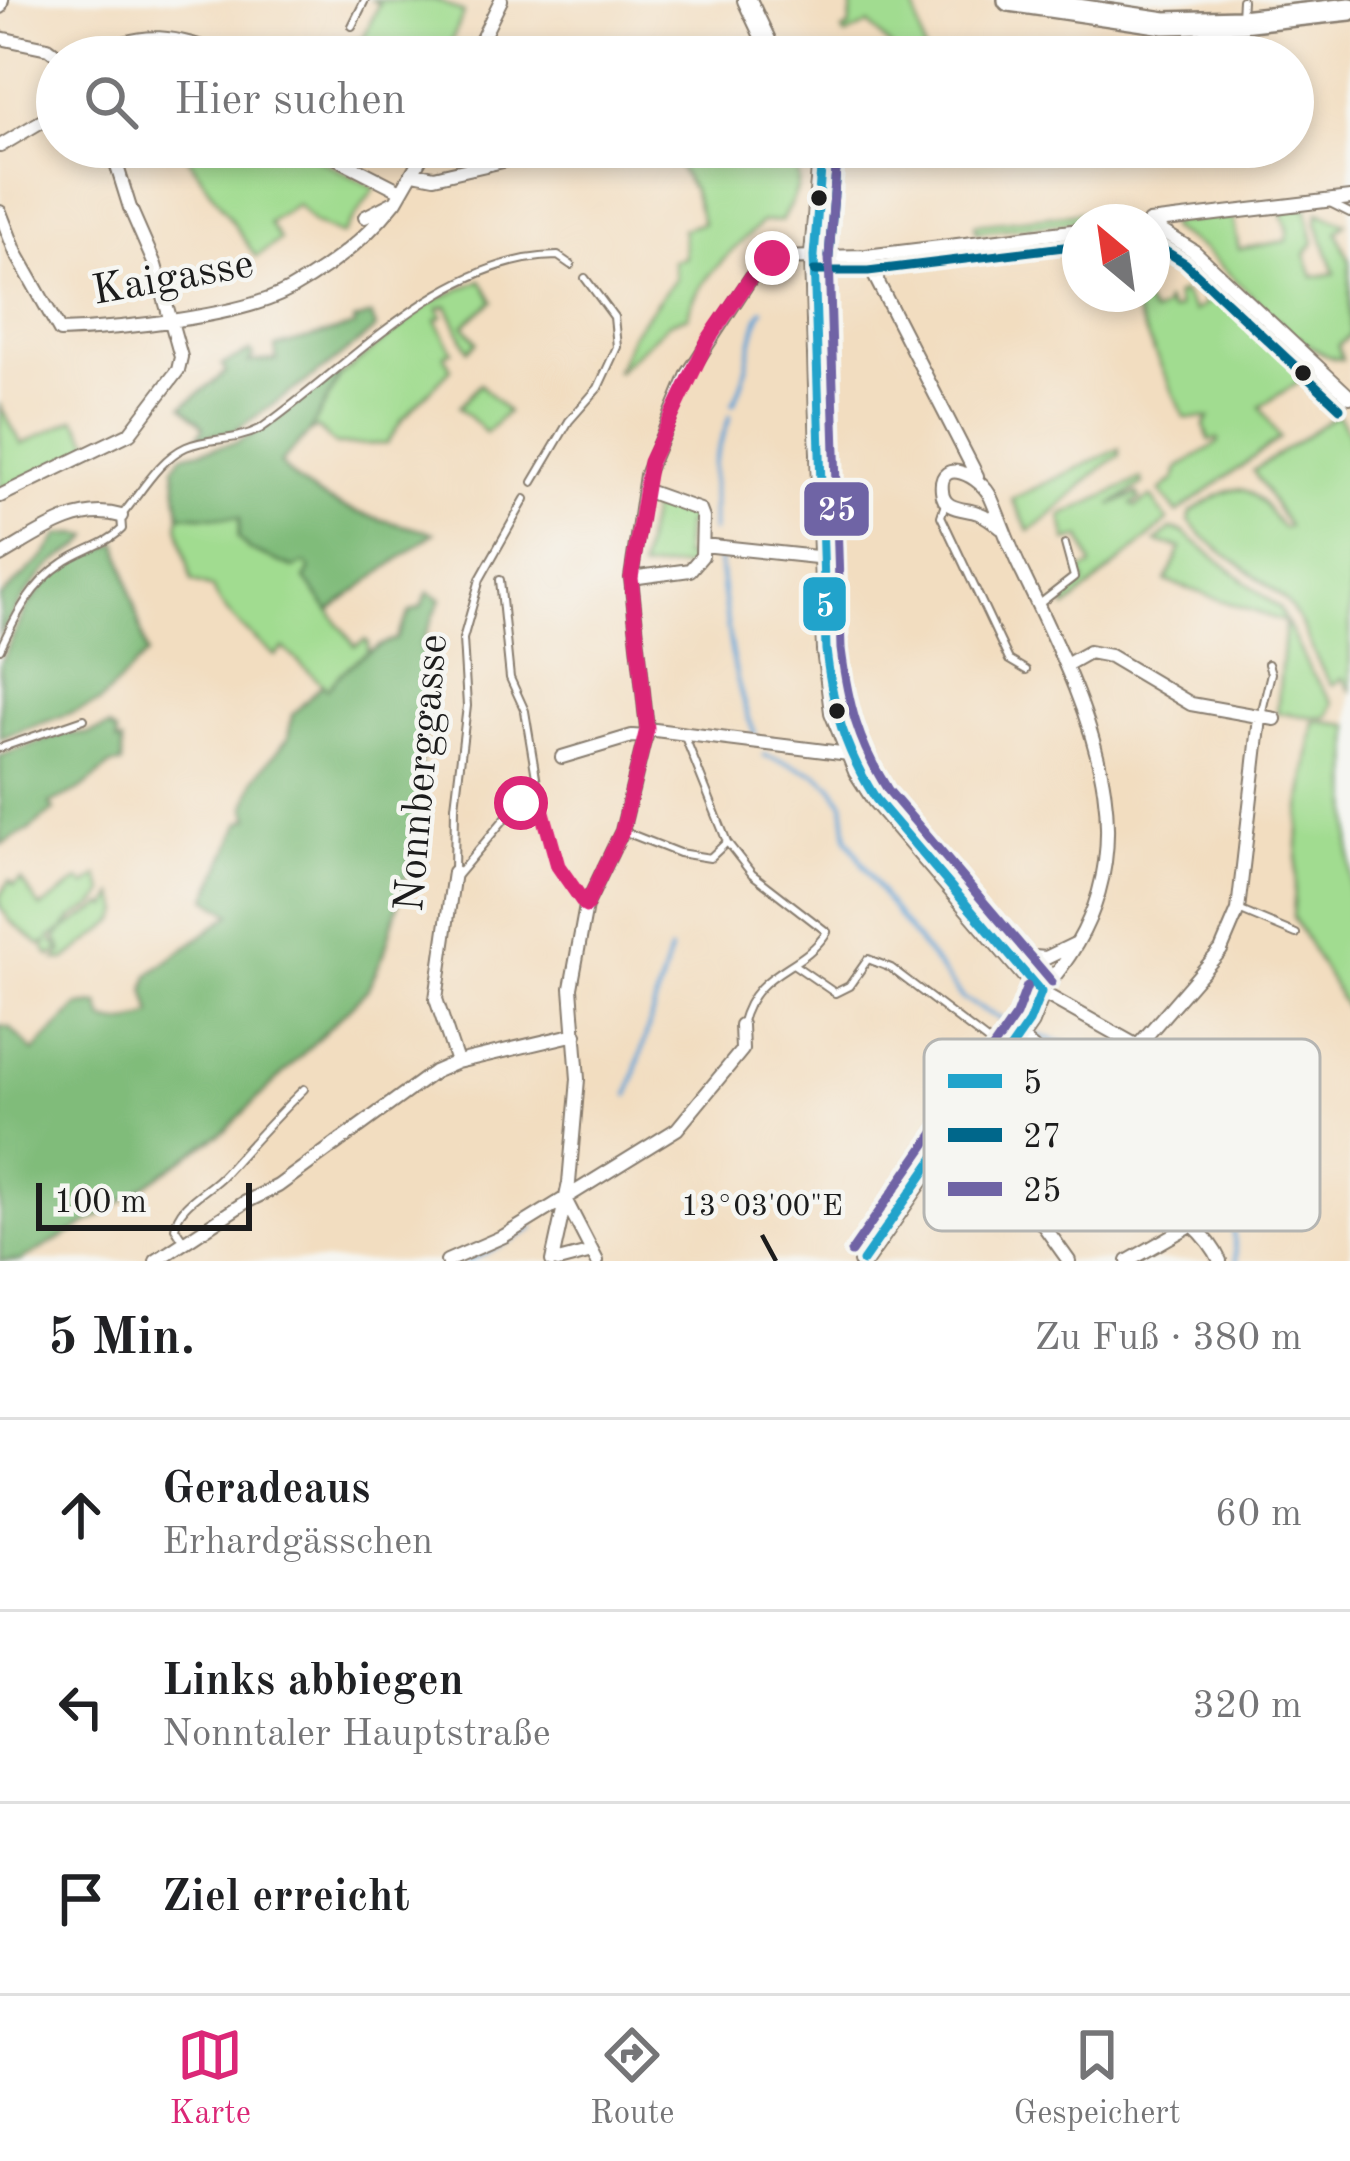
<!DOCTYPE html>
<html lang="de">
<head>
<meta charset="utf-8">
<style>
  body { margin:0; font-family:"Old Standard TT",serif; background:#f6f6f6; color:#202124 }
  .compass { position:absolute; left:1062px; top:204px; width:108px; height:108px; border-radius:50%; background:#fff; box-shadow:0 6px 18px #0003; rotate:331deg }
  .scale { position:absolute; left:36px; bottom:30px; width:216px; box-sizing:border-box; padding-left:12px; border:6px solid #1c1c1c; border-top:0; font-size:33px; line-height:42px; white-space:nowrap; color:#1c1c1c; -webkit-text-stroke:9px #f6f6f2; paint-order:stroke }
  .stop { position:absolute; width:36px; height:36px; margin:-27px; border:9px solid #db2777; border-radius:50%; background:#fff }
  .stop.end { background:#db2777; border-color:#fff; box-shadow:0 3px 12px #0008 }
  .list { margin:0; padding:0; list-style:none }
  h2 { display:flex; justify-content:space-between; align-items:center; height:156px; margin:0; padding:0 48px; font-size:51px }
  h2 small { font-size:39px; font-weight:400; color:#757577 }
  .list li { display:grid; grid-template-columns:78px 1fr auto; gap:36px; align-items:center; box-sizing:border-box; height:192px; padding:0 48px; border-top:3px solid #e0e0e0 }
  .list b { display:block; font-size:45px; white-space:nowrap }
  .list p { margin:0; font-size:39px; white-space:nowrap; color:#757577 }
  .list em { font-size:39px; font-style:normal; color:#757577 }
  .icon { flex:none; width:66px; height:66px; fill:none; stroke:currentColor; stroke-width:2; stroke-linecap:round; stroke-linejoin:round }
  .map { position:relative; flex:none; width:1350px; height:1261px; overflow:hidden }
  .search { position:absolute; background:#fff; box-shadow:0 6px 18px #0003; left:36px; right:36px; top:36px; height:132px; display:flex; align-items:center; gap:30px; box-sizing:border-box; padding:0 42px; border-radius:66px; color:#757577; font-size:45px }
  .sheet { height:732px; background:#fff }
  nav { display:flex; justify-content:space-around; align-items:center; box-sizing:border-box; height:168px; border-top:3px solid #e0e0e0; background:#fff; font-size:33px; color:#757577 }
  nav a { display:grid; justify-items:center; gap:6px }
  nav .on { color:#db2777 }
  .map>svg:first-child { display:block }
  .green { fill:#a1dc90; stroke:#5e7c56; stroke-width:3 }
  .forest { fill:#80bc7a; stroke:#4e6c4b; stroke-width:3 }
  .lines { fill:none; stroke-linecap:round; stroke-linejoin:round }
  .stream { stroke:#60a3d4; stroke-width:4.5 }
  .lane-casing { stroke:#877c6e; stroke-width:10 }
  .street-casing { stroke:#877c6e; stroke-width:16 }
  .secondary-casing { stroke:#877c6e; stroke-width:22 }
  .primary-casing { stroke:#877c6e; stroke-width:26 }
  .lane { stroke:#fff; stroke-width:6 }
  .street { stroke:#fff; stroke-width:12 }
  .secondary { stroke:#fff; stroke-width:18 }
  .primary { stroke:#fff; stroke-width:21 }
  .bus-1-casing { stroke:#f6f6f2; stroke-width:18 }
  .bus-2-casing { stroke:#f6f6f2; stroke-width:18 }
  .bus-3-casing { stroke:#f6f6f2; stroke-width:18 }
  .bus-1 { stroke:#21a3cb; stroke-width:9 }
  .bus-2 { stroke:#00678b; stroke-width:9 }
  .bus-3 { stroke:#6f64a5; stroke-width:9 }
  .route { stroke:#db2777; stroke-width:15 }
  .ticks { fill:none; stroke:#1c1c1c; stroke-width:4.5 }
  .bus-dot { fill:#1c1c1c; stroke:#f6f6f2; stroke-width:4.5 }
  .labels { text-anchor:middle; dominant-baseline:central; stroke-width:9; stroke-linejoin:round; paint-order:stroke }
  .street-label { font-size:42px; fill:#1c1c1c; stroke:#f6f6f2 }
  .key { fill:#f6f6f2; stroke:#b5b5b2; stroke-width:3 }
  .key-label { font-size:33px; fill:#1c1c1c }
  .ticks-label { font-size:30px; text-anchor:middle; fill:#1c1c1c; stroke:#f6f6f2; stroke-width:9; stroke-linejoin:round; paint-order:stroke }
  .line-badge { stroke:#f6f6f2; stroke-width:4.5 }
  .badge-label { font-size:33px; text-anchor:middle; font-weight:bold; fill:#fff }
</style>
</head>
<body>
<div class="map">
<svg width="1350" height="1261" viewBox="0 0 1350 1261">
  <rect width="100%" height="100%" fill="#f6f6f2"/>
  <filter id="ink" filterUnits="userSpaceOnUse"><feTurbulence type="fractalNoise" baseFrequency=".00833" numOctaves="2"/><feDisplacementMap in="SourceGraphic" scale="24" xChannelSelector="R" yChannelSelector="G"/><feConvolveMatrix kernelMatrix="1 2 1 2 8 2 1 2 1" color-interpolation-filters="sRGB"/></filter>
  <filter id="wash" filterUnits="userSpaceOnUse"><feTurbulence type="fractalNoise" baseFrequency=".004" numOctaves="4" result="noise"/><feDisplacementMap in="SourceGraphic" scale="48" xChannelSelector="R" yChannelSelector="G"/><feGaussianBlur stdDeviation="2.7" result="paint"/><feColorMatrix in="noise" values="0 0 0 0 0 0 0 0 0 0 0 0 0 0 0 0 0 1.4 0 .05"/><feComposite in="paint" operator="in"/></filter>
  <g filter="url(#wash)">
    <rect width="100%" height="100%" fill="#f2ddc0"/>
    <path class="green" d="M372,0H436L464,13L444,57H368L352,49L356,39L362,41L379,4Z
      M853,0H889L914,5L926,57H900L869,24L845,36L842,31L849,28Z
      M210,147H294L375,188L342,235L313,222L297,204L269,223L280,240L256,257L187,156Z
      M666,147H789C805,182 799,189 781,221L762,222C738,247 695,280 688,316L669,323L616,372L632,334L676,278L673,260L685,258L683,229L703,223L693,190Z
      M1291,206L1306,207L1314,243L1305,254L1313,277L1335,273L1317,223L1318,212L1346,223L1337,232L1350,262V335L1338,346L1342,359C1324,359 1309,343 1293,335L1203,249L1170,229L1169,223L1232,213L1239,249L1286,241L1288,230L1282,213Z
      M1098,211L1099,219L976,232L975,224Z
      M1174,250L1309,375L1260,407L1280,438L1177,513L1160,491L1175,479L1178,468L1218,443V439L1209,440L1204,425L1209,418H1185L1127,294H1140L1152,314L1165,307V300L1171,311L1178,308L1175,296L1182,292L1194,311L1206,304Z
      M481,280L493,301L464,325L477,342L468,350L447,306L439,308L442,317L436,320L452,351L444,355L451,369L402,420L387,444L336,445L317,428L309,433L340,376L432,302Z
      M480,384L507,412L486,433L459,407Z
      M0,406L22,444L75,419L94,447L0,490Z
      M1337,415L1350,435V690L1342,678L1332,685C1312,660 1307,624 1285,601C1257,572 1215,553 1189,521L1191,512C1241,480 1246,479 1282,528L1288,526L1253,471Z
      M1119,449V456C1082,478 1062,512 1029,531L1012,499Z
      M1141,479L1143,484L1111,505L1137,494L1140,499L1132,504L1136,507L1151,497L1168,521L1066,608L1062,600L1085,582L1081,571L1092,566L1081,537L1067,541L1061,516Z
      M652,502L696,518L698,525L686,523L683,556L695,559L687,566L640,570Z
      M186,512L240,518L238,538L249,550L305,563L310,568L306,579L355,646L365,640L368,642V652L327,689L284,648L275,656C251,635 225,616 212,588L192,581L178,525L180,515Z
      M1171,529L1183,532L1279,608L1309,669L1333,703L1329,715L1323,718L1277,713L1285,622L1166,581L1181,548L1156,542Z
      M1314,721L1350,725V1015L1293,917L1300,816Z
      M98,876L105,892C92,915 75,909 64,929L104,905L108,907L115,895L121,912L117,920L65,960H55L63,951L56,938L63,930L50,937L60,950L50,956L44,948L46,942L40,945L10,921L0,906V896L9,881L14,886L21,880L41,908L80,880L85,886Z"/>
    <path class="forest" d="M371,315L376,328L327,367L233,432L197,437L204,427L183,406L226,372L222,365L251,351L253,356L249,362L277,360L275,347L355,326L354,321Z
      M335,375L340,376L309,433L280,463C317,509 379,519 434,533L329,611L305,579L310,569L305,563L294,568L249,550L238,538L240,518L180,515L174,467L182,455L236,443L264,428Z
      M76,534L90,536C80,551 65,553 52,565C29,586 16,610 0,636V598L45,556L59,535Z
      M118,543L147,654L99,703L0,738V664L26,609L49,578L81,557Z
      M428,592L441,599L421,645L430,683L411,857L384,954L367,990L226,1130L104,1214L20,1261H0V1026L10,1028L34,1052L78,1006L99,1004L104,1020C124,1025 135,1023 152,1014L145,989L149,975L231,914L207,898L241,822L250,818L246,807L255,778L288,738L292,715L322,685L327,689C344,667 371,647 396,639L410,612L421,607Z
      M109,727L116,733L117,742H122V764L111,765L81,789L50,804L54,810L29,830L0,845V756L62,734H88Z"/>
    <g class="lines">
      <path class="stream" d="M733,404C750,374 749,331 763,310
        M713,531V465L730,416
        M719,557C726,616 731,680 755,734
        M764,755L815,773L832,786L843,803L847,838L887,902L963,999L1018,1028
        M1028,1033L1094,1052L1127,1075L1231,1216L1237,1261
        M629,1095L670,951
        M468,1261L534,1228"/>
    </g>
  </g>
  <g filter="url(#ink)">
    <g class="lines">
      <g class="lane-casing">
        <path id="lane" d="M1241,17L1242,0
          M352,26L365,0
          M1332,204L1350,213
          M533,482L569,421L598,388L617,347L614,317L585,278
          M945,504L941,516L1009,660L1026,670
          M500,580L510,678L525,711L540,801L558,866L583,904
          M1038,605L1074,577L1065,544
          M0,649C15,617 32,583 63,563C81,550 106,545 122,529L121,516C140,494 159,459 186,447C211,436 232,443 260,429C348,368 444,256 558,256L571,265
          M1261,715L1271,673L1268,664
          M685,737L727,842L752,874L827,932C800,973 756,967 741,1025
          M0,748L84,719
          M623,831L679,853L710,858L727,842
          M454,872L455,806L467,706L463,639L480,579L525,499
          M454,879L512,810L521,804L540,801
          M1241,911L1296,934
          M793,964L835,993L849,986L868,959L891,968L1003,1053
          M1234,1074C1258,1067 1269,1066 1289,1081L1288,1095L1261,1113
          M183,1240L175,1228C178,1202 210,1191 225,1173C251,1144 276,1116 304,1089"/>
      </g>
      <g class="street-casing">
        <path id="street" d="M0,7L2,0
          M0,38L48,48L60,57
          M90,57C144,28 175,36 229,57
          M473,57L501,0
          M0,146L57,112
          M315,147L401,191
          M414,173L434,177L563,147
          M0,212L16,253L60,331C118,329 240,317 289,290C330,267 368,237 396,201
          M365,217L396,201L427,147
          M1149,222L1350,198
          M1152,225L1194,251L1350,397
          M868,263L977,476
          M872,269L946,255L1080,244
          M0,496L130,433L178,370L181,357L155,265L130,208L111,147
          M1001,528C994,522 987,516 978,513C965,508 943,511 942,491C938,455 982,476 991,498C1002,523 1010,549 1023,574C1090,714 1164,857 1041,992L1168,1063L1231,1074L1258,1115
          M703,545L826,558
          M0,556C37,535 77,503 121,516
          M631,578L690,570L702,556L703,518L700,510L644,490
          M1066,665L1089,652L1110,656L1191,704L1275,719
          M647,729L849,754
          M562,757L632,736L646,737
          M454,872L436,999L457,1062
          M1011,955L1046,958L1077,943
          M1019,1038C1061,1062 1032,1082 1061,1115C1081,1138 1107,1160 1131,1178C1162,1202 1204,1225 1220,1261
          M1136,1048L1221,950L1238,910L1260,718
          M954,1130L1001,1166L1069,1261
          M566,1201L597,1261
          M156,1261L244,1203L278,1186L434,1072L457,1062L576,1034
          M447,1261L504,1236L677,1129L742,1050L741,1025
          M552,1261L569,1183L578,1079L571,988L586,906L622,831L647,729L631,578L646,475L688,374L754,273L772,258L866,256L1080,230
          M558,1261L592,1252
          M1128,1261L1191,1225"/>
      </g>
      <g class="secondary-casing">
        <path id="secondary" d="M747,0L774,57
          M814,147L821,169L814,256L826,650L834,712L858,771L876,799L1041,992L1029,1022L863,1261"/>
      </g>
      <g class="primary-casing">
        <path id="primary" d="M1009,0L1165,23L1241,21L1350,9"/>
      </g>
      <use href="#lane" class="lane"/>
      <use href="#street" class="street"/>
      <use href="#secondary" class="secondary"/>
      <use href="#primary" class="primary"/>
      <g class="bus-1-casing">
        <path id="bus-1" d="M814,147L821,169L814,256L826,650C833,708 844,749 876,799L1041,992
          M863,1261L1029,1022L1041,992"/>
      </g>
      <g class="bus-2-casing">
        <path id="bus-2" d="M1152,243L1185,263L1340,408
          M829,257L836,169L830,147
          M814,271H868L1080,245"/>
      </g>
      <g class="bus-3-casing">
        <path id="bus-3" d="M830,147L836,169L829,256L841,649C848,704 858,743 888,790L1052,982
          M851,1252L1016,1015L1027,986"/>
      </g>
      <use href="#bus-1" class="bus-1"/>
      <use href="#bus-2" class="bus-2"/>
      <use href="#bus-3" class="bus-3"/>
    </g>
  </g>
  <g class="lines" filter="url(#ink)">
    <path class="route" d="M521,803L540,801L558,866L586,906L622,831L647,729L631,578L650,462L708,340L754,273L772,258"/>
  </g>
  <path class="ticks" d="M762,1235L776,1261"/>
  <g class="bus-dot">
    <circle cx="819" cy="198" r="10"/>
    <circle cx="1303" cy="373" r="10"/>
    <circle cx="837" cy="711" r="10"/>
  </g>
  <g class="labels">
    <g class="street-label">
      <text transform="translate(173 279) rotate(-10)">Kaigasse</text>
      <text transform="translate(423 773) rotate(-85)">Nonnberggasse</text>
    </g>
  </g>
  <rect x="924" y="1039" width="396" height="192" rx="18" class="key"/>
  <rect x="948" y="1074" width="54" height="14" fill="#21a3cb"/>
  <rect x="948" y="1128" width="54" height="14" fill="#00678b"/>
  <rect x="948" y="1182" width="54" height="14" fill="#6f64a5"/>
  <g class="key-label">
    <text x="1023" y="1093">5</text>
    <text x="1023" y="1147">27</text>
    <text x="1023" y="1201">25</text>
  </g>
  <g class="ticks-label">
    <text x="762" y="1215">13°03'00"E</text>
  </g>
  <g class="line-badge">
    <rect x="802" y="480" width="69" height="58" rx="12" fill="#6f64a5"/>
    <rect x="801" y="575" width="47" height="58" rx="12" fill="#21a3cb"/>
  </g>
  <g class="badge-label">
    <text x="837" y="520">25</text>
    <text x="825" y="616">5</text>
  </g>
</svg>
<svg class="compass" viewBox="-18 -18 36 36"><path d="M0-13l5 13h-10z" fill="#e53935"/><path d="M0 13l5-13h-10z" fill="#757577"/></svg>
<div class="scale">100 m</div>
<div class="stop" style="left:521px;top:803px"></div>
<div class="stop end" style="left:772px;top:258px"></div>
<div class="search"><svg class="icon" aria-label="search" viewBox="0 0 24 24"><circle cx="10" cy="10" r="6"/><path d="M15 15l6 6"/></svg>Hier suchen</div>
</div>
<section class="sheet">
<h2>5 Min.<small>Zu Fuß · 380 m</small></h2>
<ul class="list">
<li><svg class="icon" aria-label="ahead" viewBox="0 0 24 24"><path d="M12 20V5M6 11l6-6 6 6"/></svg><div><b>Geradeaus</b><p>Erhardgässchen</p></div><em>60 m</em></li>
<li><svg class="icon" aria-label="left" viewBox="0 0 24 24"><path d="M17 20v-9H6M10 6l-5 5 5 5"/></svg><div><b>Links abbiegen</b><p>Nonntaler Hauptstraße</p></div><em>320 m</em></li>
<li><svg class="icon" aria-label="arrive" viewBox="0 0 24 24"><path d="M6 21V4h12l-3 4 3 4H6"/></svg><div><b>Ziel erreicht</b></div></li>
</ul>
</section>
<nav>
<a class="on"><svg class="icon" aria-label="map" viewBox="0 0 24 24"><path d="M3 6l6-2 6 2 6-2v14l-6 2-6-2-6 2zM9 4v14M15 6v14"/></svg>Karte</a>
<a><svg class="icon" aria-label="directions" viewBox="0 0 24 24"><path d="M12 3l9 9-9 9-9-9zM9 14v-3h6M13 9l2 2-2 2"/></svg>Route</a>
<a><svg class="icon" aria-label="saved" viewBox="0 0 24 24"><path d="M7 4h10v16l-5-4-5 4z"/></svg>Gespeichert</a>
</nav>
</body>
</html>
